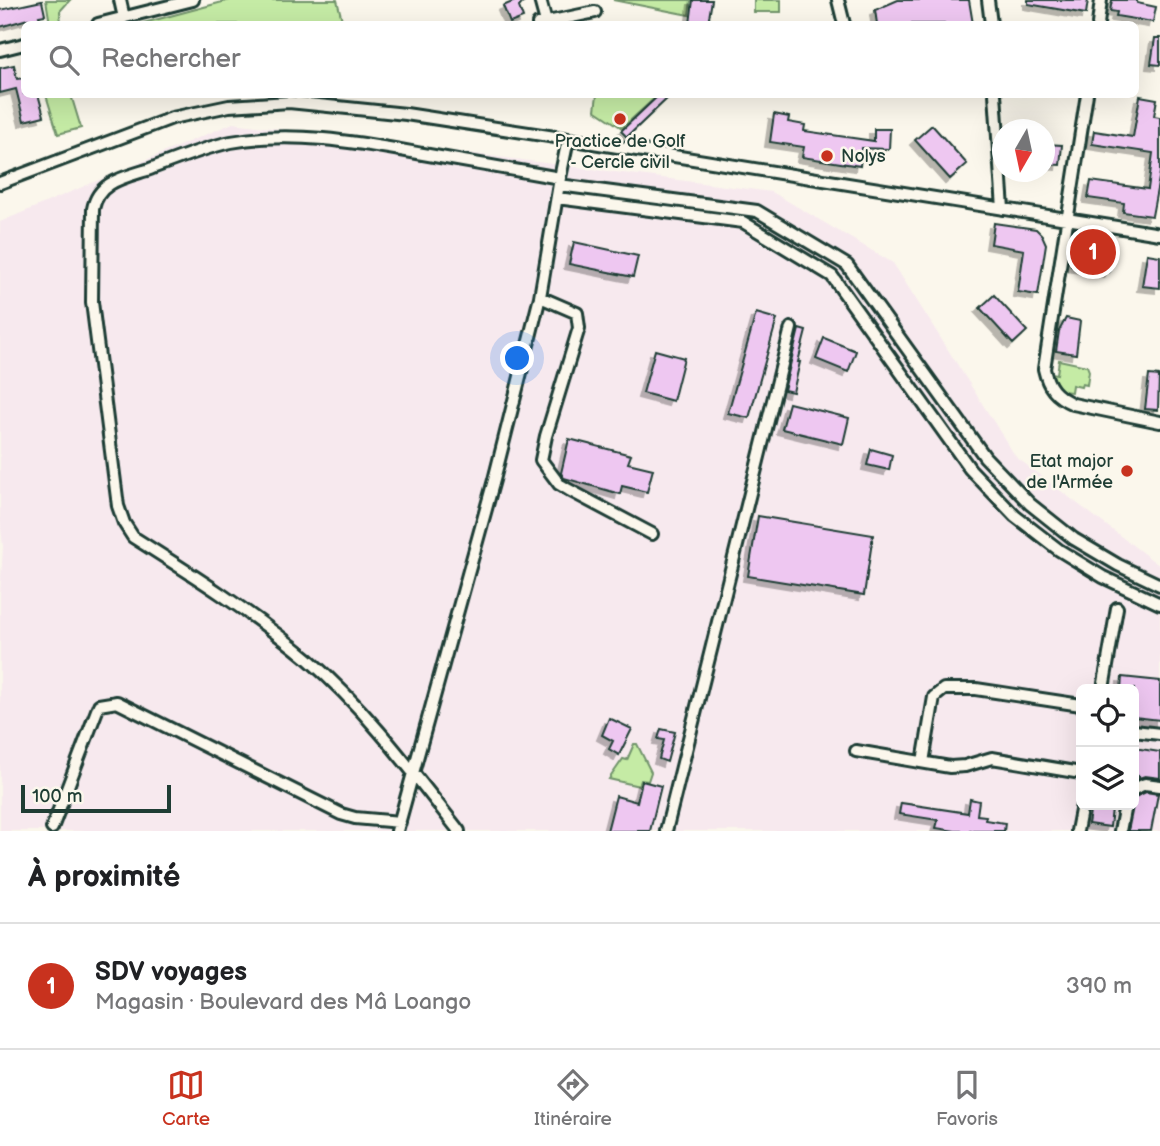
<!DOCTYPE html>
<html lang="fr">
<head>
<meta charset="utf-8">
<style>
  body { margin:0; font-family:"Balsamiq Sans",sans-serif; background:#f6f6f6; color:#202124 }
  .controls { position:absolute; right:21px; bottom:21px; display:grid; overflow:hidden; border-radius:10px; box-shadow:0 7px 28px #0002 }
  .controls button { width:63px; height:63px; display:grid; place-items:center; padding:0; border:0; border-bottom:2px solid #e0e0e0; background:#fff; color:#202124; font:35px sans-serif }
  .compass { position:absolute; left:992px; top:119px; width:63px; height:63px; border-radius:50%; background:#fff; box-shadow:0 7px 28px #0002; rotate:189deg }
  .scale { position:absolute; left:21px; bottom:18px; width:150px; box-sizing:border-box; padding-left:7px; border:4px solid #1f3d34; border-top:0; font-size:19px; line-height:24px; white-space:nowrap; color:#1f3d34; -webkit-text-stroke:5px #fbf7ec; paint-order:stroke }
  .you { position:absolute; left:518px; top:359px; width:24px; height:24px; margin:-18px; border:5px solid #fff; border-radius:50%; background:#1a73e8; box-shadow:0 0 0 10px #1a73e833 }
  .badge { display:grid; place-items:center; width:46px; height:46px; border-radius:50%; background:#c8321e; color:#fff; font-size:23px; font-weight:700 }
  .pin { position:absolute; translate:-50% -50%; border:4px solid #fff; box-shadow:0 2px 7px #0006 }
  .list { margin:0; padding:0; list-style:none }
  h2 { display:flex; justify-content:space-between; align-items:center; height:91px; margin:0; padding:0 28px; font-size:30px }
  h2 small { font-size:23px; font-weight:400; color:#757577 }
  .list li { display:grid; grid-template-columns:46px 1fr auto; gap:21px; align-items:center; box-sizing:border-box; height:126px; padding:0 28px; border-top:2px solid #e0e0e0 }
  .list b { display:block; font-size:26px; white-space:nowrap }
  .list p { margin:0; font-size:23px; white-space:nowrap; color:#757577 }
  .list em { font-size:23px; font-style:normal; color:#757577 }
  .icon { flex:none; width:38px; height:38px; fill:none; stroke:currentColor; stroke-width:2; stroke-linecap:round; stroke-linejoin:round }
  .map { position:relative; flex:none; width:1160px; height:831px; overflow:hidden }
  .search { position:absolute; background:#fff; box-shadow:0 7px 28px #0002; left:21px; right:21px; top:21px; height:77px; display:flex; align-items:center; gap:18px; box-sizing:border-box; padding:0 24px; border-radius:10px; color:#757577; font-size:26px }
  .sheet { height:217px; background:#fff }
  nav { display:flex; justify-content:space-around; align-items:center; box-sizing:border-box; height:98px; border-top:2px solid #e0e0e0; background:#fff; font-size:19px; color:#757577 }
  nav a { display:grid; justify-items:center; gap:4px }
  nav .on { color:#c8321e }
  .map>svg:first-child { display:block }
  .built { fill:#f7e9ee; fill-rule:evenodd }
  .green { fill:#c5eba5; stroke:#72946c; stroke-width:2 }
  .building { fill:#eec7f1; stroke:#1f3d34; stroke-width:2; filter:url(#shadow) }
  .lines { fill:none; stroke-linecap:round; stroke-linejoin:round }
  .minor-casing { stroke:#1f3d34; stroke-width:16 }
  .minor { stroke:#fbf7ec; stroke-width:10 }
  .poi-dot { fill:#c8321e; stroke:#fbf7ec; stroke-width:2.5 }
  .labels { text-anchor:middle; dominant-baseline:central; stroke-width:5; stroke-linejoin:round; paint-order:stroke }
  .poi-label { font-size:18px; fill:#1f3d34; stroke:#fbf7ec }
</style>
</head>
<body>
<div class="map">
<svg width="1160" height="831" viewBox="0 0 1160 831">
  <defs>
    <filter id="shadow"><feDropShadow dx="-5" dy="5" stdDeviation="0" flood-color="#0004"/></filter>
  </defs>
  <rect width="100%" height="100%" fill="#fbf7ec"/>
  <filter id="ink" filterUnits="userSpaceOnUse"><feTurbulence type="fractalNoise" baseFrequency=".0143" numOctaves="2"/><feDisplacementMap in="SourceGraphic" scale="14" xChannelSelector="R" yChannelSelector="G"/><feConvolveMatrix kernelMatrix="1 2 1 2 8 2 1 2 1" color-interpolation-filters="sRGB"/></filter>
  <g filter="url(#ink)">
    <path class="built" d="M233,123L772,192L893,263L1016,457L1160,566V831H0V593L3,547L0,519V222ZM1081,689H1134V805H1081Z"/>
    <path class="green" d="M46,0H70L60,11L61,24H50Z
      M230,0H337L343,24H140Z
      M613,0H691L689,15Z
      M754,0H781V12H754Z
      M46,95H71L81,128L58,134Z
      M597,95V94L658,95L622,128L595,110Z
      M1059,360L1087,366L1089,371L1087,385L1082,384L1081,387L1072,385L1071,392L1062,391L1051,375V373L1057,374Z
      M634,744H637L651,772L648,781L641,780L639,786L609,779L623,759L627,760Z"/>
    <path class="building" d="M517,0H525L519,7L523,18L510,23L503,6Z
      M693,0H712L708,24H690Z
      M898,0H969L973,24H877L875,10Z
      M1028,0H1088L1086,14L1028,4Z
      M1112,0H1137V3L1156,7L1153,22L1116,16L1117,12L1110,11Z
      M42,1L45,15L39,16L40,19L29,21L28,19L0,27V10Z
      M1155,38H1160V65L1151,64Z
      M14,65L17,79L24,78V94H38L44,116L24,121L16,89L0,93V68Z
      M660,94H672L627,137L621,131Z
      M1140,96L1157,99L1154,116L1160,117V173L1152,216L1123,212L1124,203L1088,198L1091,181L1148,189L1153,153L1092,144L1094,131L1133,137Z
      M774,114L789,117L788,122L805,125L804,131L874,141V129H890L889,149L862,148L860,166L802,157L804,147L770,142Z
      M932,125L967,164L950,179L915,140Z
      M1045,144L1062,145L1060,165L1045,164Z
      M994,223L1036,229L1042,235L1046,244L1038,295L1018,292L1024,250L991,244Z
      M574,242L638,256L633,277L569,264Z
      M1074,243L1113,249L1109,272L1071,266Z
      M1147,254L1160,256V288L1142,286Z
      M994,295L1027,331L1013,344L980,308Z
      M756,313L777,319L749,418L728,413Z
      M1066,318L1080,321L1076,354L1056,351L1059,331Z
      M799,329L806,331L798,362H800L793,392L784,390Z
      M824,338L856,351L848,372L816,359Z
      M655,350L684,358L673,401L643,393Z
      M1149,375L1159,376L1158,410L1145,409Z
      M789,403L849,418L843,444L782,429Z
      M569,439L631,455L628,463L653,469L647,492L622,486L620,494L564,478L561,473Z
      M871,449L892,455L889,470L867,465Z
      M758,516L873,535L864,595L748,576Z
      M1122,677L1160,681V720L1134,717V689H1121Z
      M609,718L632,729L619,755L609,749L613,741L602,735Z
      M661,729L675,732L667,762L659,759L664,740L658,739Z
      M1134,748L1160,752V778L1145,776L1139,778V776L1134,775Z
      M642,781L661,786L650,831H607L616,796L637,802Z
      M1146,792L1158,794L1151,831H1128L1135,797Z
      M970,799L979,801L977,815L986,816L985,820L1005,823L1004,831H955L936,828L938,820L899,814L901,803L968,813Z
      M1091,805L1112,808L1110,827L1088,824Z"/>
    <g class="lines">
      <g class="minor-casing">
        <path id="minor" d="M120,0L124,18
          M540,0L546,22
          M838,0L844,24
          M988,0L991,24
          M98,24L193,0
          M538,24L595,12
          M1098,24L1101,0
          M0,50L24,44
          M995,94L1003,209
          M1087,94L1044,369C1048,387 1055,396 1073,404L1160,422
          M0,183L172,118L229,106L289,102L406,114L568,139L1160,234
          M559,185L757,211L847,265L985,457L1030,504L1074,539L1118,565L1160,585
          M557,198L743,222L832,276L970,469L1015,516L1059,550L1103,577L1160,604
          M540,297L577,313L579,328L546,436L541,460L559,484L569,490L652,534
          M1103,689L1117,608
          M1134,731L1160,734
          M856,751L950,767L965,766L992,758L1081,773
          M923,762L934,697L944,689H976L1081,705
          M1134,789L1145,784L1160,786
          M52,828L99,705L117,702L341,814L355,818L400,822
          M397,831L494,480L540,297L560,178L568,139
          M459,831C412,771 366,709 308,659C253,613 193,575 133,537L124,523L118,506L92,302L93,209C98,181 126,177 150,169C176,159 203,148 231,142C293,130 361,143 423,154C468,162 514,170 560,178
          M666,831L791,328
          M1077,831L1082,805
          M1120,831L1125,805"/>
      </g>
      <use href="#minor" class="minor"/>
    </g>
  </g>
  <g class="poi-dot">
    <circle cx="620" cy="119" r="7"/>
    <circle cx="827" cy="156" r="7"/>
    <circle cx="1127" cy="471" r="7"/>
  </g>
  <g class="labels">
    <g class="poi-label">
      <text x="620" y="141">Practice de Golf<tspan x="620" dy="21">- Cercle civil</tspan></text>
      <text x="841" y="156" text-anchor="start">Nolys</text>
      <text x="1113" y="461" text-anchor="end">Etat major<tspan x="1113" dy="21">de l'Armée</tspan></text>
    </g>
  </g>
</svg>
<div class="controls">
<button><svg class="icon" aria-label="locate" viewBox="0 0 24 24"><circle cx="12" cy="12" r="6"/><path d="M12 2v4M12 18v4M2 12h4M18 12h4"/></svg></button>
<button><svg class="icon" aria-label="layers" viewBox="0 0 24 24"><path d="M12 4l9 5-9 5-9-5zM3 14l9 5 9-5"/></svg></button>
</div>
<svg class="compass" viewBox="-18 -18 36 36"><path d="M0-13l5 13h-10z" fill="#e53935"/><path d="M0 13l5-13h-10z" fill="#757577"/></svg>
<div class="scale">100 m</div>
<div class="you"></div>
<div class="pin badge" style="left:1093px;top:252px">1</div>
<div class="search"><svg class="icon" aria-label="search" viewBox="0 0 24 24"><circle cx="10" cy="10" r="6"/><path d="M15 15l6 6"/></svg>Rechercher</div>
</div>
<section class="sheet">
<h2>À proximité<small></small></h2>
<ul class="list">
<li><span class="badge">1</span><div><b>SDV voyages</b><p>Magasin · Boulevard des Mâ Loango</p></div><em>390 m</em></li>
</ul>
</section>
<nav>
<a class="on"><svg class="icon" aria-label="map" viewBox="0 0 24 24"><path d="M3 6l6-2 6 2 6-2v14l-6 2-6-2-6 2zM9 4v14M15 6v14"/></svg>Carte</a>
<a><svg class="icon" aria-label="directions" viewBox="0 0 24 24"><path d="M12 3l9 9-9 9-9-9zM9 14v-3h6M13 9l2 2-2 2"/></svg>Itinéraire</a>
<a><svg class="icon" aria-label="saved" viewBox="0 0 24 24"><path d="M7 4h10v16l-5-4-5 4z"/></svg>Favoris</a>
</nav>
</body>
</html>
